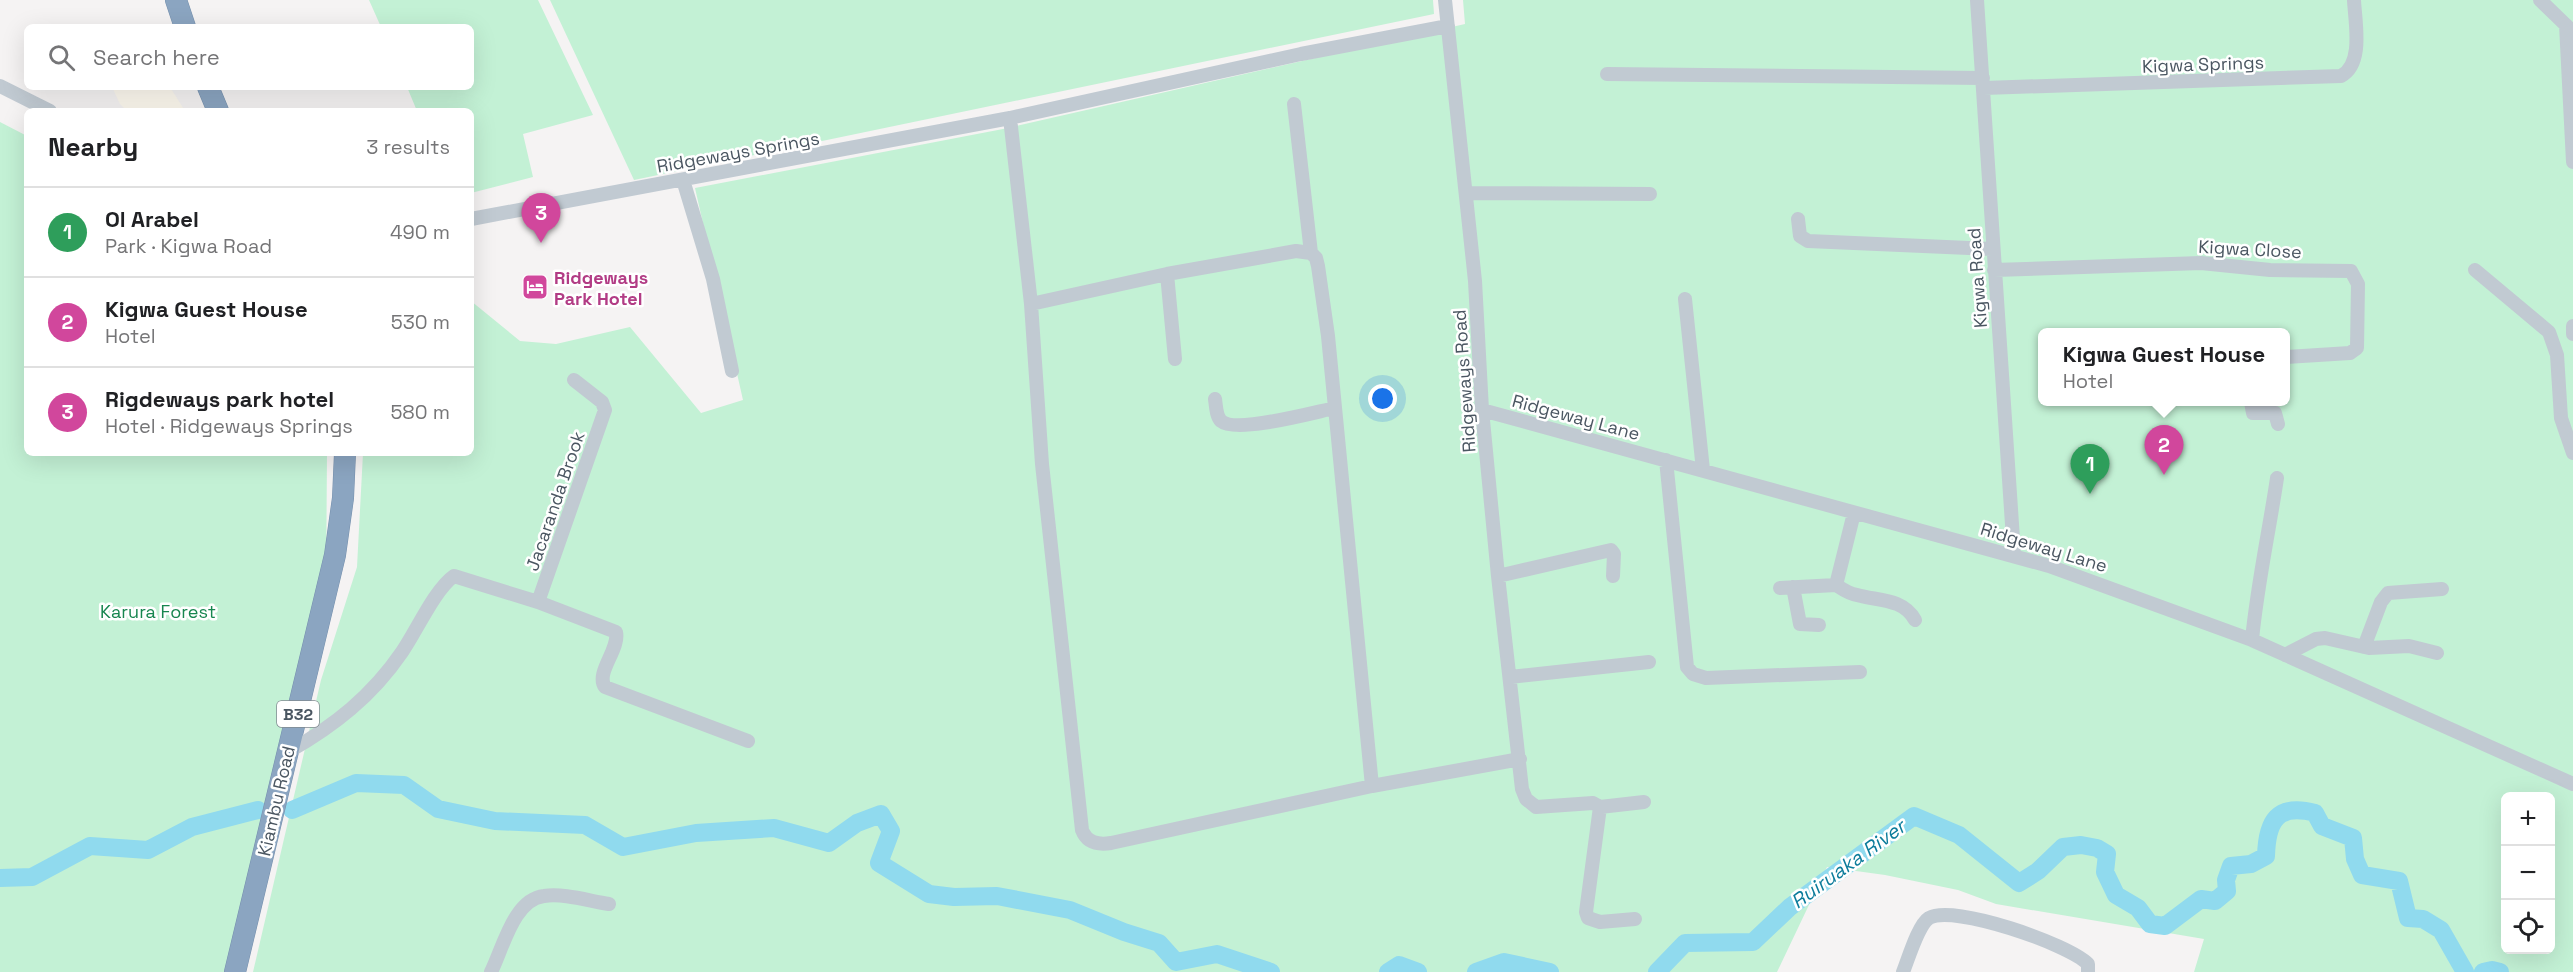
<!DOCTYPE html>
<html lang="en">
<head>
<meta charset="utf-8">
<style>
  body { margin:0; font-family:"Space Grotesk",sans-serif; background:#f6f6f6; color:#202124 }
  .controls { position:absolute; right:18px; bottom:18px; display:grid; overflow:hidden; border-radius:9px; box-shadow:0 6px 24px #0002 }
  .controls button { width:54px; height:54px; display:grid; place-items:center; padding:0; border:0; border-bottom:2px solid #e0e0e0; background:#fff; color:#202124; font:30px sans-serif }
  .you { position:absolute; left:1383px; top:399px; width:21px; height:21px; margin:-15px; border:4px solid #fff; border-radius:50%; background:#1a73e8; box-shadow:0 0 0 9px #1a73e833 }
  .badge { display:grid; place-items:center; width:39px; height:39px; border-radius:50%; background:#7c3aed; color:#fff; font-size:20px; font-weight:700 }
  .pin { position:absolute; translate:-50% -50px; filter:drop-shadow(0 2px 3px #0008) }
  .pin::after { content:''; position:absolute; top:32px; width:21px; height:18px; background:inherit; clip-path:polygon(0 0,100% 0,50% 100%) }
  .popup { position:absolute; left:2038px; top:328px; width:252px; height:78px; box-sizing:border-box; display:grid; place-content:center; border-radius:9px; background:#fff; filter:drop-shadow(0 2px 4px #0005); font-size:20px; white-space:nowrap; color:#757577 }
  .popup b { font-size:22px; color:#202124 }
  .popup::after { content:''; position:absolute; left:50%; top:100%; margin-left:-12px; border:12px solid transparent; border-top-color:#fff }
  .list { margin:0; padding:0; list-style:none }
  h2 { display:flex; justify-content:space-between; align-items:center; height:78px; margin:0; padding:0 24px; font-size:26px }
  h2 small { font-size:20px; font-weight:400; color:#757577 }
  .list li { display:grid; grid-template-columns:39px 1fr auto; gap:18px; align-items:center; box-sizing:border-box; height:90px; padding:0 24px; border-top:2px solid #e0e0e0 }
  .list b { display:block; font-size:22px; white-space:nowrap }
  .list p { margin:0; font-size:20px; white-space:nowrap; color:#757577 }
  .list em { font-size:20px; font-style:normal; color:#757577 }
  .icon { flex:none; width:33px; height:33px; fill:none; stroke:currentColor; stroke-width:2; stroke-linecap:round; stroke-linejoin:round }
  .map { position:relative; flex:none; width:2573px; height:972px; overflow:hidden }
  .search { position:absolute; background:#fff; box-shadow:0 6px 24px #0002; left:24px; top:24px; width:450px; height:66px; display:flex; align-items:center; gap:15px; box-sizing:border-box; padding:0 21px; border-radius:9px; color:#757577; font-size:22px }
  .panel { position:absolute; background:#fff; box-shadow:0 6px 24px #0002; left:24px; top:108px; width:450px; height:348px; border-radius:9px }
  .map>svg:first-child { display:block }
  .commercial { fill:#fdf9ef }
  .green { fill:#c3f1d5; fill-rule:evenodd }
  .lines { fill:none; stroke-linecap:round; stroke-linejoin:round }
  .river { stroke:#90daee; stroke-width:18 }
  .highway-casing { stroke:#7690ad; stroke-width:22 }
  .minor { stroke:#c1cad2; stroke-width:14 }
  .highway { stroke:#8ba5c1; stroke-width:21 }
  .labels { text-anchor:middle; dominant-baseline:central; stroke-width:5; stroke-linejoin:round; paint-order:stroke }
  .shield { fill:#fff; stroke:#808990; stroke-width:1.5 }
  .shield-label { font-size:16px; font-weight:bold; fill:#4a5661 }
  .street-label { font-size:18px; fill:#4a5661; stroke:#fff }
  .hotel-label { font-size:18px; font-weight:bold; fill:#b23c85; stroke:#fff; text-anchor:start }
  .park-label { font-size:18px; fill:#17864f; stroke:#fff }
  .water-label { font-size:20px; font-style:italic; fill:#0c7c9b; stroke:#fff }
</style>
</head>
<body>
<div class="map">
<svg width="2573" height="972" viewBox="0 0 2573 972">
  <rect width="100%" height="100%" fill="#f5f3f3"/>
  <path class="commercial" d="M112,87H170L185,111H127L120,104Z"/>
  <path class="green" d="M369,0H538L593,115L523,134L533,177L471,193V111H417L407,87H471V27H381Z
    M550,0H1433L1434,14L634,180Z
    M1463,0H2573V972H2194L2204,939L1996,904L1958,890L1885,875L1827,867L1777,972H253L321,680L357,567L363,453H471V301L520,341L556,344L630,327L701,413L743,400L695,188L1003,129L1465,24ZM2042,332H2286V402H2042ZM2506,796H2550V950H2506Z
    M0,122L27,136V453H327L326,590L232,972H0Z"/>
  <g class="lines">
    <path class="river" d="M292,810L356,783L404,785L438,809L495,821L585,825L623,847L696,833L774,828L829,843L857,823L881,814L891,831L879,863L929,894L954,897L997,896L1070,910L1124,932L1159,943L1176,962L1217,954L1271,972
      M0,878L32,877L90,846L148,850L192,827L258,810
      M1388,972L1399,965L1418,972
      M1476,972L1504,962L1550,972
      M1657,972L1685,943L1753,942L1790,907L1914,816L1959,835L2019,883L2038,871L2063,847L2081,845L2097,848L2107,854L2105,872L2116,895L2138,908L2150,924L2165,926L2201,899L2215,901L2227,891L2226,880L2231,866L2251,864L2266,856C2267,821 2277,803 2315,813L2322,826L2353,838L2355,859L2362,875L2399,881L2408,918L2423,919L2441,930L2465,972
      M2483,972L2492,970L2500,972"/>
    <g class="highway-casing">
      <path id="highway" d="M176,0L185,27
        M208,87L218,111
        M235,972L335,555L343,498L345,453"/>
    </g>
    <path class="minor" d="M1445,0L1475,281L1482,410L1498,576L1522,789L1526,799L1536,807L1593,803L1600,807L1586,912L1588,918L1600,922L1635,919
      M1977,0L2014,554
      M2540,0L2573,32
      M2566,25L2573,162
      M1448,26L1301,54L1010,118L1031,304L1042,464L1082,830C1087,843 1098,845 1111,843L1372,786L1520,759
      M1607,74L1983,78
      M0,86L50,111
      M1984,88L2341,76C2364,64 2355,22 2354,0
      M1294,104L1311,253L1316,258L1318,266L1328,336L1372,786
      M683,180L713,279L732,371
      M1466,193L1650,194
      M471,219L1010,118
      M1798,219L1800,236L1808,241L1992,249
      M1994,270L2201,263L2270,270L2351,271L2358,284L2357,348L2350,353L2286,357
      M2475,270L2549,332L2557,355L2561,418L2573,453
      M1167,274L1175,359
      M1685,299L1703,470
      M1031,304L1167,274L1296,251L1311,253
      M2573,334V326
      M1215,399C1216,405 1216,416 1221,421C1236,434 1315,412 1335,408
      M2251,402L2253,413H2275L2278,424
      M1482,410L2049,566L2252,640L2573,784
      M1666,460L1687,667L1693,674L1706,678L1860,672
      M1498,576L1611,550L1614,554L1613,576
      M1836,585C1842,589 1849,594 1857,595C1878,601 1903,598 1915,620
      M1793,587L1800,624L1819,625
      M1780,588L1836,585L1854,513
      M538,602L616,632C620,649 595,673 605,687L748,741
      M2252,640C2257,586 2269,532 2277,478
      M2364,647L2381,602L2388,593L2442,589
      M2285,655L2316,639L2325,638L2369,648L2409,646L2437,653
      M1510,677L1649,662
      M288,752C334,726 372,696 402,652C416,632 435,589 454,576L538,602L605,410L602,402L574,380
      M1600,807L1644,802
      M491,972C503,948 514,899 544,896C564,893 589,901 609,904
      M1903,972C1908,960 1918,925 1929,918C1954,904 2068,944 2088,964V972"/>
    <use href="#highway" class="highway"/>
  </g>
  <defs>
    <g id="hotel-square" transform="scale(1.35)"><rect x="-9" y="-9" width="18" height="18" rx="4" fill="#d1479c" stroke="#fff"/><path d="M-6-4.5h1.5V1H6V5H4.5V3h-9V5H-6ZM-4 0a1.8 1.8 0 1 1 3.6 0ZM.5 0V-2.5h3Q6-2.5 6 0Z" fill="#fff"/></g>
  </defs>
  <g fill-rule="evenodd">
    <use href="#hotel-square" x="535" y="287"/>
  </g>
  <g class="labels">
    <rect class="shield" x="277" y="701" width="42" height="26" rx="4.5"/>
    <g class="shield-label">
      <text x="298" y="714">B32</text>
    </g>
    <g class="street-label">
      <text transform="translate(2203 64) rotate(-2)">Kigwa Springs</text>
      <text transform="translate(738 152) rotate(-10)">Ridgeways Springs</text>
      <text transform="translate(2250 249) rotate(3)">Kigwa Close</text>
      <text transform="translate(1977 278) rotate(-94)">Kigwa Road</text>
      <text transform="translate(1464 381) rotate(-94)">Ridgeways Road</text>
      <text transform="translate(1576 417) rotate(15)">Ridgeway Lane</text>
      <text transform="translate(555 501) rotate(-71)">Jacaranda Brook</text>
      <text transform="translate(2044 547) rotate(17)">Ridgeway Lane</text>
      <text transform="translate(276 801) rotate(-77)">Kiambu Road</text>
    </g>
    <g class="hotel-label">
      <text x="554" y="277">Ridgeways<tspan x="554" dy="21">Park Hotel</tspan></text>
    </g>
    <g class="park-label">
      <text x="158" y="611">Karura Forest</text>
    </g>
    <g class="water-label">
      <text transform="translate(1848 864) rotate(-36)">Ruiruaka River</text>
    </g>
  </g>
</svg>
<div class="controls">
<button>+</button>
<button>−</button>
<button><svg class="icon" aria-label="locate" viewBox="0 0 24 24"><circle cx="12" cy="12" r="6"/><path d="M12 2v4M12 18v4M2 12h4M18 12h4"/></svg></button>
</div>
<div class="you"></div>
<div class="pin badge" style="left:2090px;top:494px;background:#2e9e5b">1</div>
<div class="pin badge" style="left:2164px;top:475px;background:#d1479c">2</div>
<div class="popup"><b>Kigwa Guest House</b>Hotel</div>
<div class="pin badge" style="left:541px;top:243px;background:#d1479c">3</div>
<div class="search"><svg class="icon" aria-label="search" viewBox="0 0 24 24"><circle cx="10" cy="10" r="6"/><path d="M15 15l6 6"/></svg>Search here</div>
<section class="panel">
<h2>Nearby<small>3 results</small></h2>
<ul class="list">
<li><span class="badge" style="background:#2e9e5b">1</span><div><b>Ol Arabel</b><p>Park · Kigwa Road</p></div><em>490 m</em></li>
<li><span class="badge" style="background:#d1479c">2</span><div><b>Kigwa Guest House</b><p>Hotel</p></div><em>530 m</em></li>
<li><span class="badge" style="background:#d1479c">3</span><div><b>Rigdeways park hotel</b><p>Hotel · Ridgeways Springs</p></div><em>580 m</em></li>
</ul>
</section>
</div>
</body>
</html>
